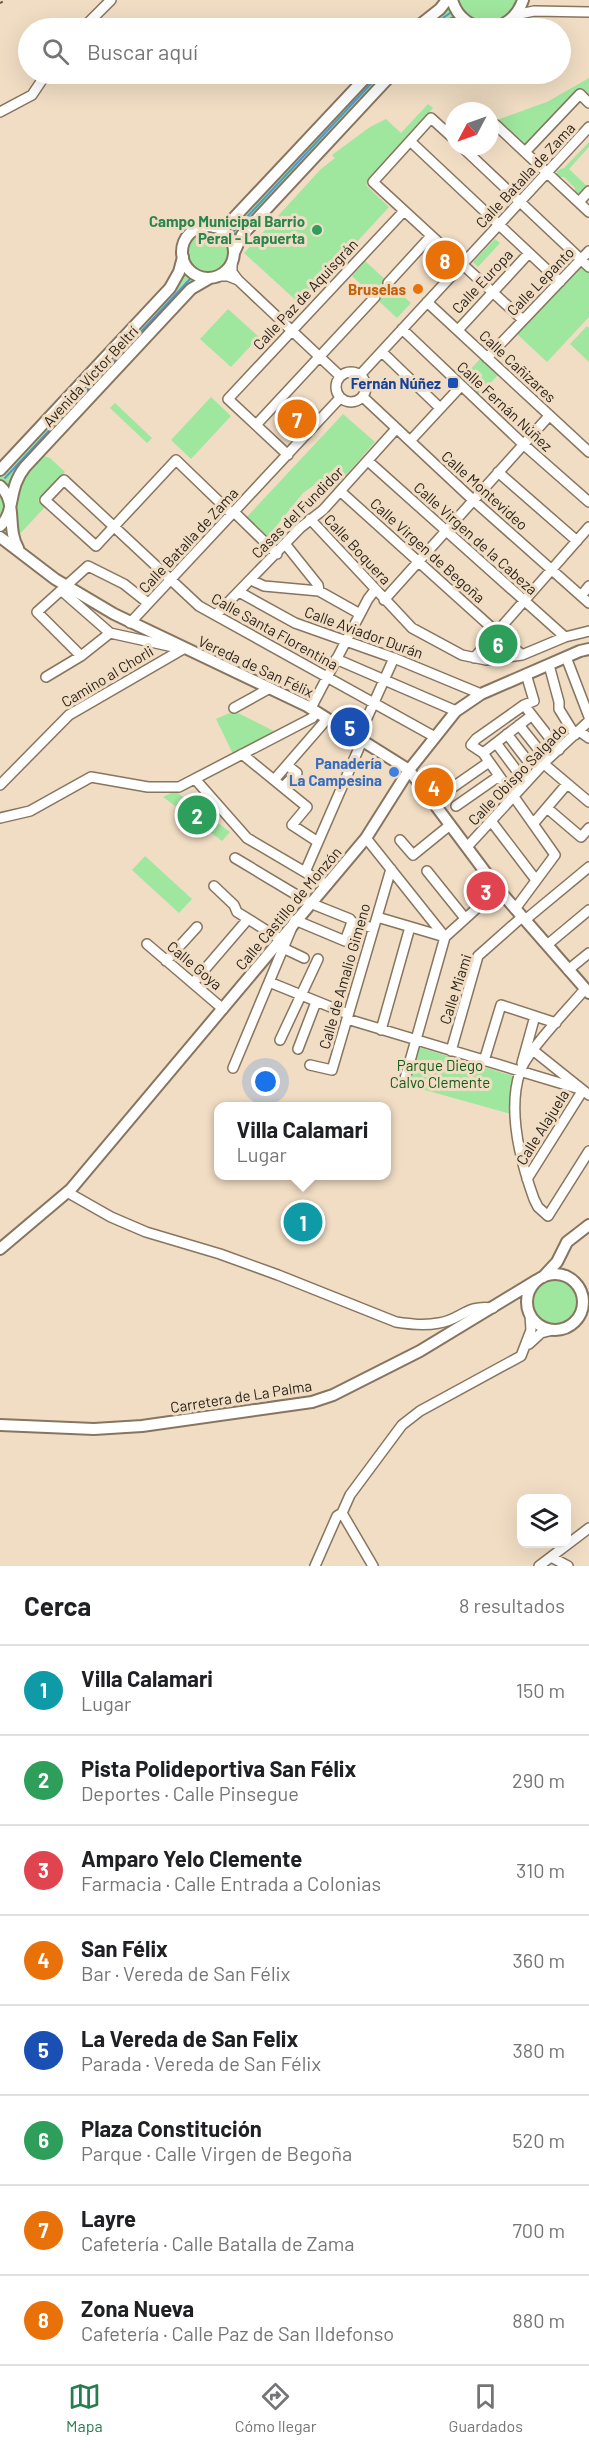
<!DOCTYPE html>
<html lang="es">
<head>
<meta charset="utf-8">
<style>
  body { margin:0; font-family:Barlow,sans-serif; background:#f2f2f2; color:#202124 }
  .controls { position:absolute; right:18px; bottom:18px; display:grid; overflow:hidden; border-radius:12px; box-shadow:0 6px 24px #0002 }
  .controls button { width:54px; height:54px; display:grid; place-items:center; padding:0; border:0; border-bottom:2px solid #e0e0e0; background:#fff; color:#202124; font:30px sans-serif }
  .compass { position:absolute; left:445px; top:102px; width:54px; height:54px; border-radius:50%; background:#fff; box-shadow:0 6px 24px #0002; rotate:229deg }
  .you { position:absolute; left:266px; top:1082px; width:21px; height:21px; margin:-15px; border:4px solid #fff; border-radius:50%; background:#1a73e8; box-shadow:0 0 0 9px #1a73e833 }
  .badge { display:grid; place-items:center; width:39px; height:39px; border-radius:50%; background:#277d50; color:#fff; font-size:20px; font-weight:700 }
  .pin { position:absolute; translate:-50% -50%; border:3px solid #fff; box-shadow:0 2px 6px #0006 }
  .popup { position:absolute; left:214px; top:1102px; width:177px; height:78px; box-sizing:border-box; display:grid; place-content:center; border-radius:12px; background:#fff; filter:drop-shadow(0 2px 4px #0005); font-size:20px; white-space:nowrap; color:#757577 }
  .popup b { font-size:22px; color:#202124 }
  .popup::after { content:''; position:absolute; left:50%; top:100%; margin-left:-12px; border:12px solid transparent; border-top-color:#fff }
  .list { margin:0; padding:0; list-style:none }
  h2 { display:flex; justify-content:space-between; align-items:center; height:78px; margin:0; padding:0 24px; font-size:26px }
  h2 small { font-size:20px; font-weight:400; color:#757577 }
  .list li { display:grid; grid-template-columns:39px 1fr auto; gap:18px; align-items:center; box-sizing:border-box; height:90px; padding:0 24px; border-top:2px solid #e0e0e0 }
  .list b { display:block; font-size:22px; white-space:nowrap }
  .list p { margin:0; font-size:20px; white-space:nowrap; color:#757577 }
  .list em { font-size:20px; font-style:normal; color:#757577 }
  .icon { flex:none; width:33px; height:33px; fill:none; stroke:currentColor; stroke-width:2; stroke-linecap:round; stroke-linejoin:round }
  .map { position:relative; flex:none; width:589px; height:1566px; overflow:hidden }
  .search { position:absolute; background:#fff; box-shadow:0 6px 24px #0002; left:18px; right:18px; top:18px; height:66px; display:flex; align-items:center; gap:15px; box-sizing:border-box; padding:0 21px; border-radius:33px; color:#757577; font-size:22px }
  .sheet { height:798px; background:#fff }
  nav { display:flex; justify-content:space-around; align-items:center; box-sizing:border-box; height:84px; border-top:2px solid #e0e0e0; background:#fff; font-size:16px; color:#757577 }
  nav a { display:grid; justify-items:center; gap:3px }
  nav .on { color:#277d50 }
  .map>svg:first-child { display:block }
  .green { fill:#9fe69e }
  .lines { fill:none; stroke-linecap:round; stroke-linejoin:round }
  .stream { stroke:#4f97da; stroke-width:2 }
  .minor-casing { stroke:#87755f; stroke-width:12 }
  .major-casing { stroke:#87755f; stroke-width:14 }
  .minor { stroke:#fff; stroke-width:9 }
  .major { stroke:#fff; stroke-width:10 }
  .rail { stroke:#63584a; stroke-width:2; stroke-dasharray:3 6; stroke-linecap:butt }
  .leisure-dot { fill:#2e9e5b; stroke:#f1ddc4; stroke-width:2 }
  .food-dot { fill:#e8710a; stroke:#f1ddc4; stroke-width:2 }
  .transit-dot { fill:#1a4fb4; stroke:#f1ddc4; stroke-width:2 }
  .shop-dot { fill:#3f7fe0; stroke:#f1ddc4; stroke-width:2 }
  .labels { text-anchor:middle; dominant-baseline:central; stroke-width:6; stroke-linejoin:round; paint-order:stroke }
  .street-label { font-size:15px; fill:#2b241a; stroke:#f1ddc4 }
  .leisure-label { font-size:15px; font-weight:bold; fill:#27864d; stroke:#f1ddc4; text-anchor:end }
  .food-label { font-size:15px; font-weight:bold; fill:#c56008; stroke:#f1ddc4; text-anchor:end }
  .transit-label { font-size:15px; font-weight:bold; fill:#164399; stroke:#f1ddc4; text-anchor:end }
  .shop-label { font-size:15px; font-weight:bold; fill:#366cbe; stroke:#f1ddc4; text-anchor:end }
  .park-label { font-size:15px; fill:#115b18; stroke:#f1ddc4 }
</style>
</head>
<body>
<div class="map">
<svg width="589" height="1566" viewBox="0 0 589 1566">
  <rect width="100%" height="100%" fill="#f1ddc4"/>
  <path class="green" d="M447,0H523L515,15L482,28H417Z
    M369,74H392L242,235L227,270L205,280L38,454L50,458L65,472L38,500L45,507L17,537L10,513L0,526V470L170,288C174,278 181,267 183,257C188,230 192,226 221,227Z
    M589,78V97L582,90L525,146L497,120L547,102Z
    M428,104L433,108L366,185L389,207L300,304L244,253L321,169L335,158L332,155L370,127L386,119L401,133Z
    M589,142V147L569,169L587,186L578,196L575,193V188L564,177H558L555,174L560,169L564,168Z
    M495,239L500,243L478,267L473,262Z
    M365,261L411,303L397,318L352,276Z
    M581,264L589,271V317L547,362L516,333Z
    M228,309L259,337L231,367L200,339Z
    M587,326L589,328V362L570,344Z
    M481,358L498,375L479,395L461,379Z
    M211,397L231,416L191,459L171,440Z
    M115,403L152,438L147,443L110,408Z
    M343,414L375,442L334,489L323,479L303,493L265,540L244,520Z
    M497,637L514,652L487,657L483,654Z
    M234,711L276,732L233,754L216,719Z
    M175,791L230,832L222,841L163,797Z
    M145,856L192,899L179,913L132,870Z
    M418,1047L513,1076L511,1114L407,1085Z
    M532 1302a23 23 0 1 1 46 0a23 23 0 1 1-46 0Z"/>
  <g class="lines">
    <path class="stream" d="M429,28L450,13
      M233,232L380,74
      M5,478L190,279"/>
    <g class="minor-casing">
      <path id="minor" d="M515,15L534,11L589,12
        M83,28L111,0
        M0,112L32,95L46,74
        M496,125L589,212
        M454,139L431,118L373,182L523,320
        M410,141L560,282
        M462,147L589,267
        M525,152L580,94L589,103
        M579,202L589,191
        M232,264V272L238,280L340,376
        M219,276H228L238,280
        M388,283L431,236
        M427,302L589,452
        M402,329L523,444L589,502
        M458,330L529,253
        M382,352L440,408
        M487,358L589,251
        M336 387a15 15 0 1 1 30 0a15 15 0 1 1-30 0Z
        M360,375L589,127
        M363,397L473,500L589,603
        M256,425L375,297
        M410,441L461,386
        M288,455L228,399L404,211
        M368,461L565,637
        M498,472L577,541
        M340,491L522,655
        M234,512L277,554
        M232,514L176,460L121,519L96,546L45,500L64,480L199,606L435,737
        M310,519L412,628L462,655L486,660L522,655L565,637L589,631
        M286,545L318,585L319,591
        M251,580L264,586L319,591L360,614
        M62,591L110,633L178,648
        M239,592L295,623L394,658L481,694
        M581,596L589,586
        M384,600L549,416
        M216,615L300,528L323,510L396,429
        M130,623L340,398
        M81,656L37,612L88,566L124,584L148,603
        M566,657L589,717
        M474,658L589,527
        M336,659L456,711
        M549,665L559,702V709L575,735
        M526,674L534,701L524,705L559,750
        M46,677L81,656L110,633
        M234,708L270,688
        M311,708L368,599L375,590
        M519,725L547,760
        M579,731L589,738
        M507,734L527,760
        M358,738L394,658
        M496,743L526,783
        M483,753L531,716
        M242,754L307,807L292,825L318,842
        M544,764L589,802
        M195,779L247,838L327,885
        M274,780L327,719
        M0,785L69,715L183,649
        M283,787L297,773L287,765
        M433,801L489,762
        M456,806L499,776
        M547,808L581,837L589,828
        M0,818L30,811L91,777L148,787H179L312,718L317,712
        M491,821L536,880
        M533,824L567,784
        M366,838L445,937
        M400,840L413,855L450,825
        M467,847L547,760L589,721
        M235,858L310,903L350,919L352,922L373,928
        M427,871L464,917
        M305,872L362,741
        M214,886L234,905L237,912L280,939
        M515,909L555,855L483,753L471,745L476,739L524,705
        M377,917L445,937
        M525,920L589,867
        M147,944L223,1009
        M547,945L589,910
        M283,948L304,958
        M166,961L197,927
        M568,970L589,953
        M269,982L348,1014
        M193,983L248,919
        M585,989C570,1007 526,1052 520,1072C507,1111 521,1163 534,1199L538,1207L548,1216L589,1151
        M347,1019L583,1090
        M381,1030L410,927
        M280,1040L318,959
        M298,1049L316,1002
        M451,1051L478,956L522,917
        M534,1051L589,1095
        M484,1061L501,1005L556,1023
        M522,1063L535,1016
        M310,1065L332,1070L391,869
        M233,1068L295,920L345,941L352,922
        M404,1082L445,937L498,889
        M527,1179L583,1090
        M67,1192L111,1217L146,1232L220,1254L278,1275L396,1322C410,1324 424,1326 439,1323C461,1320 466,1304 493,1308
        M529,1344L541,1333L553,1330
        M551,1557L568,1566
        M315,1566L337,1516L342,1513
        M373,1566L342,1513L350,1495L402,1425L420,1411L521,1356L531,1330L530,1315
        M539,1566L589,1528"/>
    </g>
    <g class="major-casing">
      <path id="major" d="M452,0C463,37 511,37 523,0
        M416,28L440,9L447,0
        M444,28L455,23L469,24
        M182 252a26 26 0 1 1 52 0a26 26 0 1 1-52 0Z
        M213,227L224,226L230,222L369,74
        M234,253L242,235L392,74
        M0,470L170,288L179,272L183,257
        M0,486C18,502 6,528 18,548
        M0,526C16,512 7,489 25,467L191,289L210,278
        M0,537L55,579L114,614L307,706L409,770L498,889L589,993
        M0,1249L71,1189L366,838L409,770L456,711L481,694L580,651L589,649
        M527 1302a28 28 0 1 1 56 0a28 28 0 1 1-56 0Z
        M543,1277L557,1262L567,1242L589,1225
        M0,1425L94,1429L142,1426L312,1402L333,1395L420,1351L537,1280"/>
    </g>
    <use href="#minor" class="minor"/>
    <use href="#major" class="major"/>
    <path class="rail" d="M0,3L6,0"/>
  </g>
  <circle class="leisure-dot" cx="317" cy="230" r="6"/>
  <circle class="food-dot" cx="418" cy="289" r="6"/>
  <rect class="transit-dot" x="447" y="377" width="12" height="12" rx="3"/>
  <circle class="shop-dot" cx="394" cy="772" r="6"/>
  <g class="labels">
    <g class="street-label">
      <text transform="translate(525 175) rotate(-47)">Calle Batalla de Zama</text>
      <text transform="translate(482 281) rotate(-47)">Calle Europa</text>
      <text transform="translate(540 281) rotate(-46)">Calle Lepanto</text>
      <text transform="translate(305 294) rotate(-47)">Calle Paz de Aquisgrán</text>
      <text transform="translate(518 366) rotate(43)">Calle Cañizares</text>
      <text transform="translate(90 376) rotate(-47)">Avenida Víctor Beltrí</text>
      <text transform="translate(505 406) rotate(43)">Calle Fernán Núñez</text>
      <text transform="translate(485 490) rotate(42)">Calle Montevideo</text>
      <text transform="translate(297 512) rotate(-45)">Casas del Fundidor</text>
      <text transform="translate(476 538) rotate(42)">Calle Virgen de la Cabeza</text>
      <text transform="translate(188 540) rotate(-47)">Calle Batalla de Zama</text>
      <text transform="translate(358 549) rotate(47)">Calle Boquera</text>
      <text transform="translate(428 550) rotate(42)">Calle Virgen de Begoña</text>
      <text transform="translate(275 631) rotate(29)">Calle Santa Florentina</text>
      <text transform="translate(364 632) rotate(20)">Calle Aviador Durán</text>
      <text transform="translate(256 666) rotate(25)">Vereda de San Félix</text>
      <text transform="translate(107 676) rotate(-31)">Camino al Chorli</text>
      <text transform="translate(517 774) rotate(-46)">Calle Obispo Salgado</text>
      <text transform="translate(288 908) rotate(-50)">Calle Castillo de Monzón</text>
      <text transform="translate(195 965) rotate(40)">Calle Goya</text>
      <text transform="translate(344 976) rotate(-74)">Calle de Amalio Gimeno</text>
      <text transform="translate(455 989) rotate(-72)">Calle Miami</text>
      <text transform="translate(542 1127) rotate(-58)">Calle Alajuela</text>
      <text transform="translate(241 1396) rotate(-9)">Carretera de La Palma</text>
    </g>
    <g class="leisure-label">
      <text x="305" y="221">Campo Municipal Barrio<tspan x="305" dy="17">Peral - Lapuerta</tspan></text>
    </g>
    <g class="food-label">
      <text x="406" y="289">Bruselas</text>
    </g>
    <g class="transit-label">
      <text x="441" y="383">Fernán Núñez</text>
    </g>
    <g class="shop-label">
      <text x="382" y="763">Panadería<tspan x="382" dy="17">La Campesina</tspan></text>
    </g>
    <g class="park-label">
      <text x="440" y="1065">Parque Diego<tspan x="440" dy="17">Calvo Clemente</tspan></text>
    </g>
  </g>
</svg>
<div class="controls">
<button><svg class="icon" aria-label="layers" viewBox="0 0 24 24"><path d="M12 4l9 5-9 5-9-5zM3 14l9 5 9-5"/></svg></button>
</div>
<svg class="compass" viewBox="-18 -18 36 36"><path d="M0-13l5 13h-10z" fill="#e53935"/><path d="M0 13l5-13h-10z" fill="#757577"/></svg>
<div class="you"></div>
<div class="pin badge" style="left:303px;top:1222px;background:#0f9aa8">1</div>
<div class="popup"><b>Villa Calamari</b>Lugar</div>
<div class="pin badge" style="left:197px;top:815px;background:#2e9e5b">2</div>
<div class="pin badge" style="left:486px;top:891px;background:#e0444e">3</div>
<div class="pin badge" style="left:434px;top:787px;background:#e8710a">4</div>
<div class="pin badge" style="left:350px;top:727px;background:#1a4fb4">5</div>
<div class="pin badge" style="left:498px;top:644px;background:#2e9e5b">6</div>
<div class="pin badge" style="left:297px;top:419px;background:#e8710a">7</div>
<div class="pin badge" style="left:445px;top:260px;background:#e8710a">8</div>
<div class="search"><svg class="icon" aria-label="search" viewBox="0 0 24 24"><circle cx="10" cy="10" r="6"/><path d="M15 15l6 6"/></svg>Buscar aquí</div>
</div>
<section class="sheet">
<h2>Cerca<small>8 resultados</small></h2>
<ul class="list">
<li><span class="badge" style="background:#0f9aa8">1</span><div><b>Villa Calamari</b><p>Lugar</p></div><em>150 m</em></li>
<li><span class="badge" style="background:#2e9e5b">2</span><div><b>Pista Polideportiva San Félix</b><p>Deportes · Calle Pinsegue</p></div><em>290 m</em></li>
<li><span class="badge" style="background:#e0444e">3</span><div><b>Amparo Yelo Clemente</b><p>Farmacia · Calle Entrada a Colonias</p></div><em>310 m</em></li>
<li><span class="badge" style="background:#e8710a">4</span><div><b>San Félix</b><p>Bar · Vereda de San Félix</p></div><em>360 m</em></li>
<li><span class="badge" style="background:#1a4fb4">5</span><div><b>La Vereda de San Felix</b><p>Parada · Vereda de San Félix</p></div><em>380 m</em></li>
<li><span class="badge" style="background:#2e9e5b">6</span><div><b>Plaza Constitución</b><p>Parque · Calle Virgen de Begoña</p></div><em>520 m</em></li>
<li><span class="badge" style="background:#e8710a">7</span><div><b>Layre</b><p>Cafetería · Calle Batalla de Zama</p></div><em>700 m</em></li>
<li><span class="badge" style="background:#e8710a">8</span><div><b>Zona Nueva</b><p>Cafetería · Calle Paz de San Ildefonso</p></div><em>880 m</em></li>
</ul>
</section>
<nav>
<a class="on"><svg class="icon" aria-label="map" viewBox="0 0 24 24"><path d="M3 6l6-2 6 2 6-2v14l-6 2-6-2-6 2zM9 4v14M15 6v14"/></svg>Mapa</a>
<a><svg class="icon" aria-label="directions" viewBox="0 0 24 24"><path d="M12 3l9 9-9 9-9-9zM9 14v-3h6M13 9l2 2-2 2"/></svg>Cómo llegar</a>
<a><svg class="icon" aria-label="saved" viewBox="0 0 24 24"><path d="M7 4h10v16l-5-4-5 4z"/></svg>Guardados</a>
</nav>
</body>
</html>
